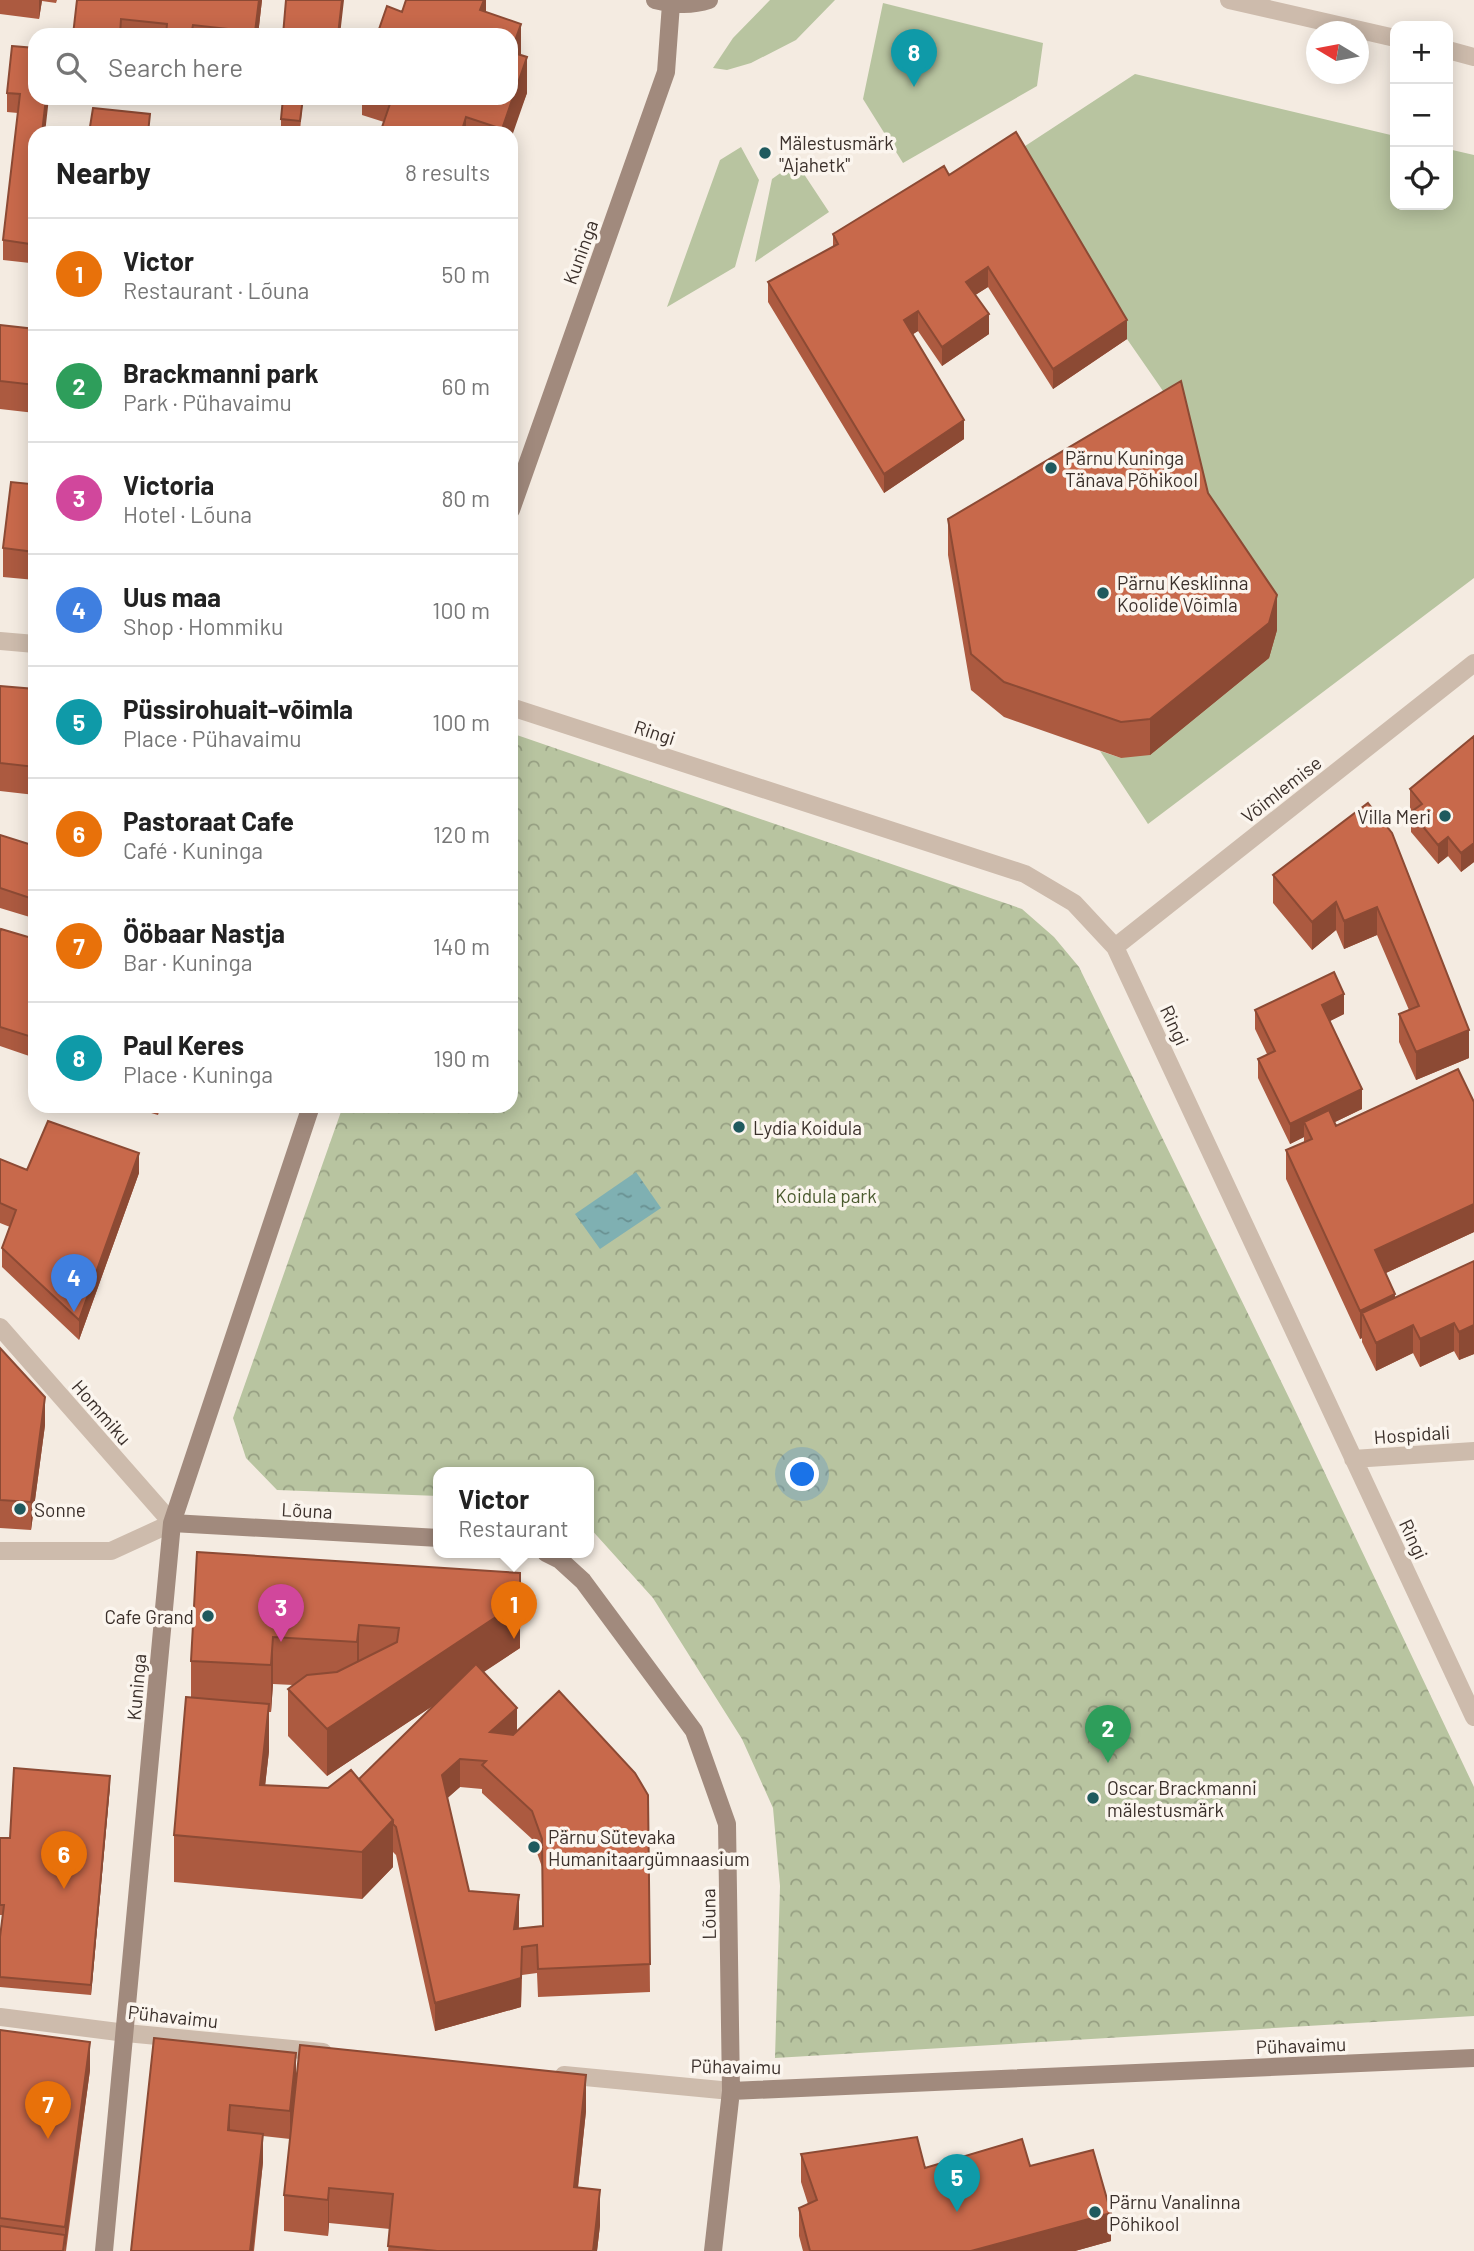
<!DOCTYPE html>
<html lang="en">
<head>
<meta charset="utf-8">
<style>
  body { margin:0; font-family:Barlow,sans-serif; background:#f6f6f6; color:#222 }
  .controls { position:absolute; right:21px; top:21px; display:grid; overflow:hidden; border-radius:14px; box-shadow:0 4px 18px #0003 }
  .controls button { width:63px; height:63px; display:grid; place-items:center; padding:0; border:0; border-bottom:2px solid #e0e0e0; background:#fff; color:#222; font:35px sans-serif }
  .compass { position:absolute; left:1306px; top:21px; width:63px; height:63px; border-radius:50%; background:#fff; box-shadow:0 4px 18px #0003; rotate:280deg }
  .you { position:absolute; left:803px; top:1475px; width:24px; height:24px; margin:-18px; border:5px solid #fff; border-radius:50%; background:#1a73e8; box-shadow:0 0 0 10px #1a73e833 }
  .badge { display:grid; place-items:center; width:46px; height:46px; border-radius:50%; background:#ea580c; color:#fff; font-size:23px; font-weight:700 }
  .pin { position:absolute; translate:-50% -58px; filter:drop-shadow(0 2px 4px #0008) }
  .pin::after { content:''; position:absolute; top:37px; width:24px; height:21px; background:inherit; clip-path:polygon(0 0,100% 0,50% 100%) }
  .popup { position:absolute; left:433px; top:1467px; width:161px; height:91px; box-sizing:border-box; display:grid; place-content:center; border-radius:14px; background:#fff; filter:drop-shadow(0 2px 5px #0005); font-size:23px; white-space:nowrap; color:#767676 }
  .popup b { font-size:26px; color:#222 }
  .popup::after { content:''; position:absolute; left:50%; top:100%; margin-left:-14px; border:14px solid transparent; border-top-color:#fff }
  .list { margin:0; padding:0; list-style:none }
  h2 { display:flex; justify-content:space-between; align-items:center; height:91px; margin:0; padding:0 28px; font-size:30px }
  h2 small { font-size:23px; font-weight:400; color:#767676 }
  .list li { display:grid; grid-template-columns:46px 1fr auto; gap:21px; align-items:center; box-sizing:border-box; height:112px; padding:0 28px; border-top:2px solid #e0e0e0 }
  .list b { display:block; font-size:26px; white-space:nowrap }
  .list p { margin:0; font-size:23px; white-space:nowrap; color:#767676 }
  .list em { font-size:23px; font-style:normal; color:#767676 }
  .icon { flex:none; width:38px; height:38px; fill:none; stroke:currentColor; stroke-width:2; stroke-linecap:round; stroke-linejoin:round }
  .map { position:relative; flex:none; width:1474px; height:2251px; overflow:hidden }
  .search { position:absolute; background:#fff; box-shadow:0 4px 18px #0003; left:28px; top:28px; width:490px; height:77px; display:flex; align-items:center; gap:18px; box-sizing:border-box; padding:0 24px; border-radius:21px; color:#767676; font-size:26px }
  .panel { position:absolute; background:#fff; box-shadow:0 4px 18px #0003; left:28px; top:126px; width:490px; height:987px; border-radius:21px }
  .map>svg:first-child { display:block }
  .grass { fill:#b8c4a0 }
  .park { fill:url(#park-crowns) }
  .water { fill:url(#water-ripples) }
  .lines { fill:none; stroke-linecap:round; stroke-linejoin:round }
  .street { stroke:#cdbbac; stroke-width:18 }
  .secondary { stroke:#a18a7d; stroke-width:18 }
  .wall { fill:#ac5a40; fill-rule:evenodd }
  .shaded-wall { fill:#8c4a34 }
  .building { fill:#c8694b; stroke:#8c4a34; stroke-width:2; fill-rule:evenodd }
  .poi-dot { fill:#1f5a5e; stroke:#fbf5ee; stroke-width:2.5 }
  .labels { text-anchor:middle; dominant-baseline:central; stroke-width:7; stroke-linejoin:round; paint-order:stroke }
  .poi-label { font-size:19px; fill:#3b302b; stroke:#fbf5ee; text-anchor:start }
  .street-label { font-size:19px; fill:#3b302b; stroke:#fbf5ee }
  .park-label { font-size:19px; fill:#4a5a2e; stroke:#fbf5ee }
</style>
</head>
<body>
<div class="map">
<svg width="1474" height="2251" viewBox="0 0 1474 2251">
  <defs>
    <pattern id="park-crowns" width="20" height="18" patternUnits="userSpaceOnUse" patternTransform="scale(1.75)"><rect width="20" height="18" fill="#b8c4a0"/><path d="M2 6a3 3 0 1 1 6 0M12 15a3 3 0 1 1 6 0" fill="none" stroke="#97a083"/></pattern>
    <pattern id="water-ripples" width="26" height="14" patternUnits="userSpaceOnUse" patternTransform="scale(1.75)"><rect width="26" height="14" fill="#7fb0b2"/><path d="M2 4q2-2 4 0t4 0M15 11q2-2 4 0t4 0" fill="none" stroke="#699091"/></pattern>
  </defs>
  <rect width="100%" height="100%" fill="#f4ebe1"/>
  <path class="grass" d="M770,0H835L796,40L751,63L727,70L713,68L733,38Z
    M883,3L1043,43L1037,86L903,163L863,99Z
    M1135,74L1395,136V205H1448V149L1474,155V578L1148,824L1100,751L1121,758L1208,529L1181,417L1127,339L1016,152Z
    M741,147L759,180L735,267L667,307L720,160Z
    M796,162L829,212L755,262L772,179Z"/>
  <path class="park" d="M511,733L1022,909L1054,937L1079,967L1293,1406L1474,1787V2016L775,2058L780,1886L773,1808L742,1739L653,1598L589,1527V1473H439V1496L277,1490L246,1458L233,1418L343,1106H511Z"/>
  <path class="water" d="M636,1172L661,1208L600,1249L575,1214Z"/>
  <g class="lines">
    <path class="street" d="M1229,0L1395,38
      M1448,50L1474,57
      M0,641L35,644
      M511,707L1025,874L1074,903L1115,947L1474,1717
      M1115,947L1474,663
      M0,1327L172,1523L111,1551H0
      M1353,1459L1474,1451
      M0,2017L126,2033L323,2052
      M564,2075L731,2091"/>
    <path class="secondary" d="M655,0C674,5 691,6 709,0
      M511,510L666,72L671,4
      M172,1523L439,1538
      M546,1553L560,1560L583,1581L694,1731L727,1824L731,2091L713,2251
      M731,2091L1474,2058
      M104,2251L172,1523L311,1106"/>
  </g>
  <path class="wall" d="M0,0H57L56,3L42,1L39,19L0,14Z
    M77,0H262L258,35H73Z
    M486,0V12L521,55L527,93L511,133H380L384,122L362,115V98H511L402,12Z
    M35,48V219L30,263L3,260V240L18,113L7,112V93Z
    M303,98L300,131L281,129V119Z
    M949,175L1127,339L1053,389L988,287L975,295L989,334L942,366L918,331L913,334L964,439L884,493L768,302V282L833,247V234Z
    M35,222V263H32V244Z
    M0,325L35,329V413L0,409Z
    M35,438V580L3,577V548L30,484Z
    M1208,493L1277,630L1269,658L1150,755L1121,758L1004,717L971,690L948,555V519Z
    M0,686L35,689V795L0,791Z
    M1474,736V862L1461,872L1448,856L1438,864L1411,832V812L1412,811L1410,809V789Z
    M1368,803L1469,1058L1416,1080L1399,1042V1014L1409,1010L1377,935L1344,949L1336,930L1312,950L1273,903V875Z
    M0,836L35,846V913L33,918L0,908Z
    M0,932L35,939V1058L0,1046Z
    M1255,1010L1344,1014L1330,1021L1362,1109L1335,1122L1336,1126L1474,1102V1232L1386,1273L1395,1298L1474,1261V1354L1459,1360L1454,1351L1420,1367L1413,1353L1376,1371L1362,1342V1338L1360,1339L1286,1179V1150L1304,1142V1137L1290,1144L1258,1078V1059L1267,1054L1255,1029Z
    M127,1106H161L158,1115Z
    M0,1159L27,1170L139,1173L79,1340L2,1267V1248L10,1227L0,1223Z
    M0,1348L45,1425L31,1530L0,1528Z
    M197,1552L520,1620V1648L483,1672L517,1731L648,1795L650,1992L538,1997L537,1973L522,1975L521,2007L435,2031L396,1855L393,1852V1867L362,1899L174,1882V1835L191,1697V1661ZM273,1684L293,1685L288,1689V1736L327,1776L437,1703L359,1779L328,1788L265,1785L269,1751V1712H271ZM460,1787L482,1789V1793L532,1839L542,1867L543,1926L519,1929V1923L469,1891L447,1798Z
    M110,1786L91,1995L0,1987V1937L3,1915H0V1838H10Z
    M0,2030L90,2070L66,2251H0Z
    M154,2038L296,2077L586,2111L578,2188L600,2225L597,2251H388L390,2229L329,2223L328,2236L284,2231V2195L290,2139L263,2136V2162L254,2251H131Z
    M801,2154L925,2168L1030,2166L1111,2241L1075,2251H803L799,2236V2208L808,2204L801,2182Z"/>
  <path class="shaded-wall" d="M39,0H42L39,19Z
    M259,0H262L258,35H255Z
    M342,0H344L340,35H338Z
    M484,0H486V30L480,10Z
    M521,24V60L511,52Z
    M527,57V93L511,139V133H502V129Z
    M46,98H49L45,133H42Z
    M466,117V133H461Z
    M35,199V219L30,263V244Z
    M988,267V287L966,301V282Z
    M918,311V331L904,340V320Z
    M989,314V334L942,366V347Z
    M1127,320V339L1053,389V369Z
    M964,420V439L884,493V474Z
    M1277,595V630L1269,658L1150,755V719Z
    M1448,837V856L1438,864V845Z
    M1474,843V862L1461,872V853Z
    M35,894V913L33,918V899Z
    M1336,902V930L1312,950V922Z
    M1377,907V935L1344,949V921Z
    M1344,994V1014L1322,1025V1005Z
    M1469,1030V1058L1416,1080V1052Z
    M1362,1089V1109L1310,1134L1304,1122V1137L1290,1144V1124Z
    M139,1153V1173L79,1340V1320Z
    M1474,1204V1232L1375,1278V1250Z
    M1395,1294V1322L1362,1313V1338L1360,1339V1311Z
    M1454,1323V1351L1420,1367V1339Z
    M1413,1325V1353L1376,1371V1343Z
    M1474,1325V1354L1459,1360V1332Z
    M45,1397V1425L31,1530V1502Z
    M520,1573V1648L327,1776V1729Z
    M359,1625V1672L357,1689V1642Z
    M273,1637V1684L271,1712V1665Z
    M269,1704V1751L260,1832V1785Z
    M517,1708V1736L490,1732Z
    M460,1759V1787L442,1803V1775Z
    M110,1776V1786L91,1995V1985Z
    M393,1820V1867L362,1899V1852Z
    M519,1895V1923L514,1957V1929Z
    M522,1947L521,2007L435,2031V2003Z
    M90,2042V2070L65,2251V2227Z
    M296,2053V2081L290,2139V2111Z
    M586,2075V2111L574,2223V2187Z
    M230,2105V2133L228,2130Z
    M263,2134V2162L253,2251H250Z
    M329,2188V2223L328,2236V2200Z
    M600,2190V2225L597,2251H593Z
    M1111,2213V2241L1075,2251H971Z"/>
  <path class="building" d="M77,0H259L255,32L193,25L191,35H166L167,24L121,19L120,35H73Z
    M286,0H342L338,35H283Z
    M406,0H484L480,10L521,24L511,52L527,57L502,129L466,117L461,133H380L392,98H511V35H377L387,6L402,12Z
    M12,46L35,48V98H46L42,133H35V199L30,244L3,240L20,94L7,93Z
    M283,98H303L300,121L281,119Z
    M93,108L150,114L148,133H89Z
    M1016,132L1127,320L1053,369L988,267L966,282L989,314L942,347L918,311L904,320L964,420L884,474L768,282L838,244L833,234L944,166L949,175Z
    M35,222V244H32Z
    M0,325L35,329V385L0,381Z
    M1181,381L1208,493L1277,595L1269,623L1150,719L1121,722L1004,682L971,654L948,519Z
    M35,438V552L3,548L11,482L30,484Z
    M0,686L35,689V767L0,763Z
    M1474,736V843L1461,853L1448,837L1438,845L1411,812L1422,804L1410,789Z
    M1368,803L1392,833L1469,1030L1416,1052L1399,1014L1419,1006L1377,907L1344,921L1336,902L1312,922L1273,875Z
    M0,835L35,846V894L33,899L0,888Z
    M1,929L35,939V1038L0,1027V932Z
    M1334,972L1344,994L1322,1005L1362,1089L1290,1124L1258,1059L1275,1051L1255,1010Z
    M1458,1069L1474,1102V1204L1375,1250L1395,1294L1360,1311L1286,1150L1312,1139L1304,1122L1329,1110L1336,1126Z
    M48,1121L139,1153L79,1320L2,1248L16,1210L0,1203V1159L27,1170Z
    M1474,1261V1325L1459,1332L1454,1323L1420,1339L1413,1325L1376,1343L1362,1313Z
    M0,1348L45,1397L31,1502L0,1500Z
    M197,1552L520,1573V1601L327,1729L288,1689L307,1675L337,1672L397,1642L399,1628L359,1625L357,1642L273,1637L271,1665L191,1661Z
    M476,1664L517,1708L490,1732L513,1735L559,1691L635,1773L648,1795L650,1964L538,1969L537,1945L522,1947L521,1978L435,2003L396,1827L393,1824V1820L359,1779ZM460,1759L486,1761L482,1765L532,1811L542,1839L543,1926L514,1929L519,1895L469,1891L442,1775Z
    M186,1697L269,1704L260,1785L328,1788L351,1770L393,1820L362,1852L174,1835Z
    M14,1768L110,1776L91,1985L0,1977V1937L4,1905H0V1838H10Z
    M0,2030L90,2042L65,2227L0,2218Z
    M154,2038L296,2053L290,2111L230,2105L228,2130L263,2134L250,2251H131Z
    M300,2045L586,2075L574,2187L600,2190L593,2251H437L388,2246L393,2194L329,2188L328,2200L284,2195Z
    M917,2137L925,2168L1022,2139L1030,2166L1093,2150L1111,2213L971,2251H810L799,2208L817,2200L801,2154Z
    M0,2226L65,2235L63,2251H0Z"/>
  <g class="poi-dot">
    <circle cx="765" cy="153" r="7"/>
    <circle cx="1051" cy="468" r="7"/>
    <circle cx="1103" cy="593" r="7"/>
    <circle cx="1445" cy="816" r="7"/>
    <circle cx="739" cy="1127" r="7"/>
    <circle cx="20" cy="1509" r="7"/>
    <circle cx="208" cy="1616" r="7"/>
    <circle cx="1093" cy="1798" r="7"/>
    <circle cx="534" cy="1847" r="7"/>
    <circle cx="1095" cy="2212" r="7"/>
  </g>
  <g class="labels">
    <g class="poi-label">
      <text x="779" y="142">Mälestusmärk<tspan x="779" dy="22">"Ajahetk"</tspan></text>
      <text x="1065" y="457">Pärnu Kuninga<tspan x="1065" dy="22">Tänava Põhikool</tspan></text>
      <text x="1117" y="582">Pärnu Kesklinna<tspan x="1117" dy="22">Koolide Võimla</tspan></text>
      <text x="1431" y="816" text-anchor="end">Villa Meri</text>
      <text x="753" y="1127">Lydia Koidula</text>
      <text x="34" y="1509">Sonne</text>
      <text x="194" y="1616" text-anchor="end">Cafe Grand</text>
      <text x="1107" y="1787">Oscar Brackmanni<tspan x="1107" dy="22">mälestusmärk</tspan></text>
      <text x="548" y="1836">Pärnu Sütevaka<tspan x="548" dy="22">Humanitaargümnaasium</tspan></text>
      <text x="1109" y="2201">Pärnu Vanalinna<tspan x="1109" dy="22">Põhikool</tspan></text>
    </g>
    <g class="street-label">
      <text transform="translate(580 252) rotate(-70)">Kuninga</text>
      <text transform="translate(655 732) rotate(18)">Ringi</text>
      <text transform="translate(1281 789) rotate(-38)">Võimlemise</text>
      <text transform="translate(1175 1025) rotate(65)">Ringi</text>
      <text transform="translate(102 1412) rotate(49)">Hommiku</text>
      <text transform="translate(1412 1434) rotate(-4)">Hospidali</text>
      <text transform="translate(307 1510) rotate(3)">Lõuna</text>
      <text transform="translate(1414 1539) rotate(65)">Ringi</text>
      <text transform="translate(136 1687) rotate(-85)">Kuninga</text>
      <text transform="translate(708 1914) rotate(-91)">Lõuna</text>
      <text transform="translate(173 2016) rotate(6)">Pühavaimu</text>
      <text transform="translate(1301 2045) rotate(-2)">Pühavaimu</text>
      <text transform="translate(736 2066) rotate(1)">Pühavaimu</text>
    </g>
    <g class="park-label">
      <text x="826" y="1195">Koidula park</text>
    </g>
  </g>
</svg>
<div class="controls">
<button>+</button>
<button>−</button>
<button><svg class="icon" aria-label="locate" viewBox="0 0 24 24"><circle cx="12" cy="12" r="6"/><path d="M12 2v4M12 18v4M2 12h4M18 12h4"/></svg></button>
</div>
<svg class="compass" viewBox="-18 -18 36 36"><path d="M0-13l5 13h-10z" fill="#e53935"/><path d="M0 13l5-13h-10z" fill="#767676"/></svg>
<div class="you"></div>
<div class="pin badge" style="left:514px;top:1639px;background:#e8710a">1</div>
<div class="popup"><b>Victor</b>Restaurant</div>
<div class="pin badge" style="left:1108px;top:1763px;background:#2e9e5b">2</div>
<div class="pin badge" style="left:281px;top:1642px;background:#d1479c">3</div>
<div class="pin badge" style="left:74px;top:1312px;background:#3f7fe0">4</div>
<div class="pin badge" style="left:957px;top:2212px;background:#0f9aa8">5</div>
<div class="pin badge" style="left:64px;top:1889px;background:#e8710a">6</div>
<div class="pin badge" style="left:48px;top:2139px;background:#e8710a">7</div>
<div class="pin badge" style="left:914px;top:87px;background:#0f9aa8">8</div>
<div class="search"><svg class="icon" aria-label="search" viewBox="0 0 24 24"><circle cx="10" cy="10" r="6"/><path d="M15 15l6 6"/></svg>Search here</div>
<section class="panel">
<h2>Nearby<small>8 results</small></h2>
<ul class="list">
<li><span class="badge" style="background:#e8710a">1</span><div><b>Victor</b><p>Restaurant · Lõuna</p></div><em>50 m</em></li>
<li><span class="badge" style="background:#2e9e5b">2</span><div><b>Brackmanni park</b><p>Park · Pühavaimu</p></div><em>60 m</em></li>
<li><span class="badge" style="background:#d1479c">3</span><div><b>Victoria</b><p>Hotel · Lõuna</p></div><em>80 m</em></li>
<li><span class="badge" style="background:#3f7fe0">4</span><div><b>Uus maa</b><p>Shop · Hommiku</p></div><em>100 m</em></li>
<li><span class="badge" style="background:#0f9aa8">5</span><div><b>Püssirohuait-võimla</b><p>Place · Pühavaimu</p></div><em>100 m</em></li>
<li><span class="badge" style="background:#e8710a">6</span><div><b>Pastoraat Cafe</b><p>Café · Kuninga</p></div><em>120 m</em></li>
<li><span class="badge" style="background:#e8710a">7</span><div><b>Ööbaar Nastja</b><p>Bar · Kuninga</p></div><em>140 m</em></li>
<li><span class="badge" style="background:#0f9aa8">8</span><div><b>Paul Keres</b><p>Place · Kuninga</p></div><em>190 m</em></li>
</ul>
</section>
</div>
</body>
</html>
